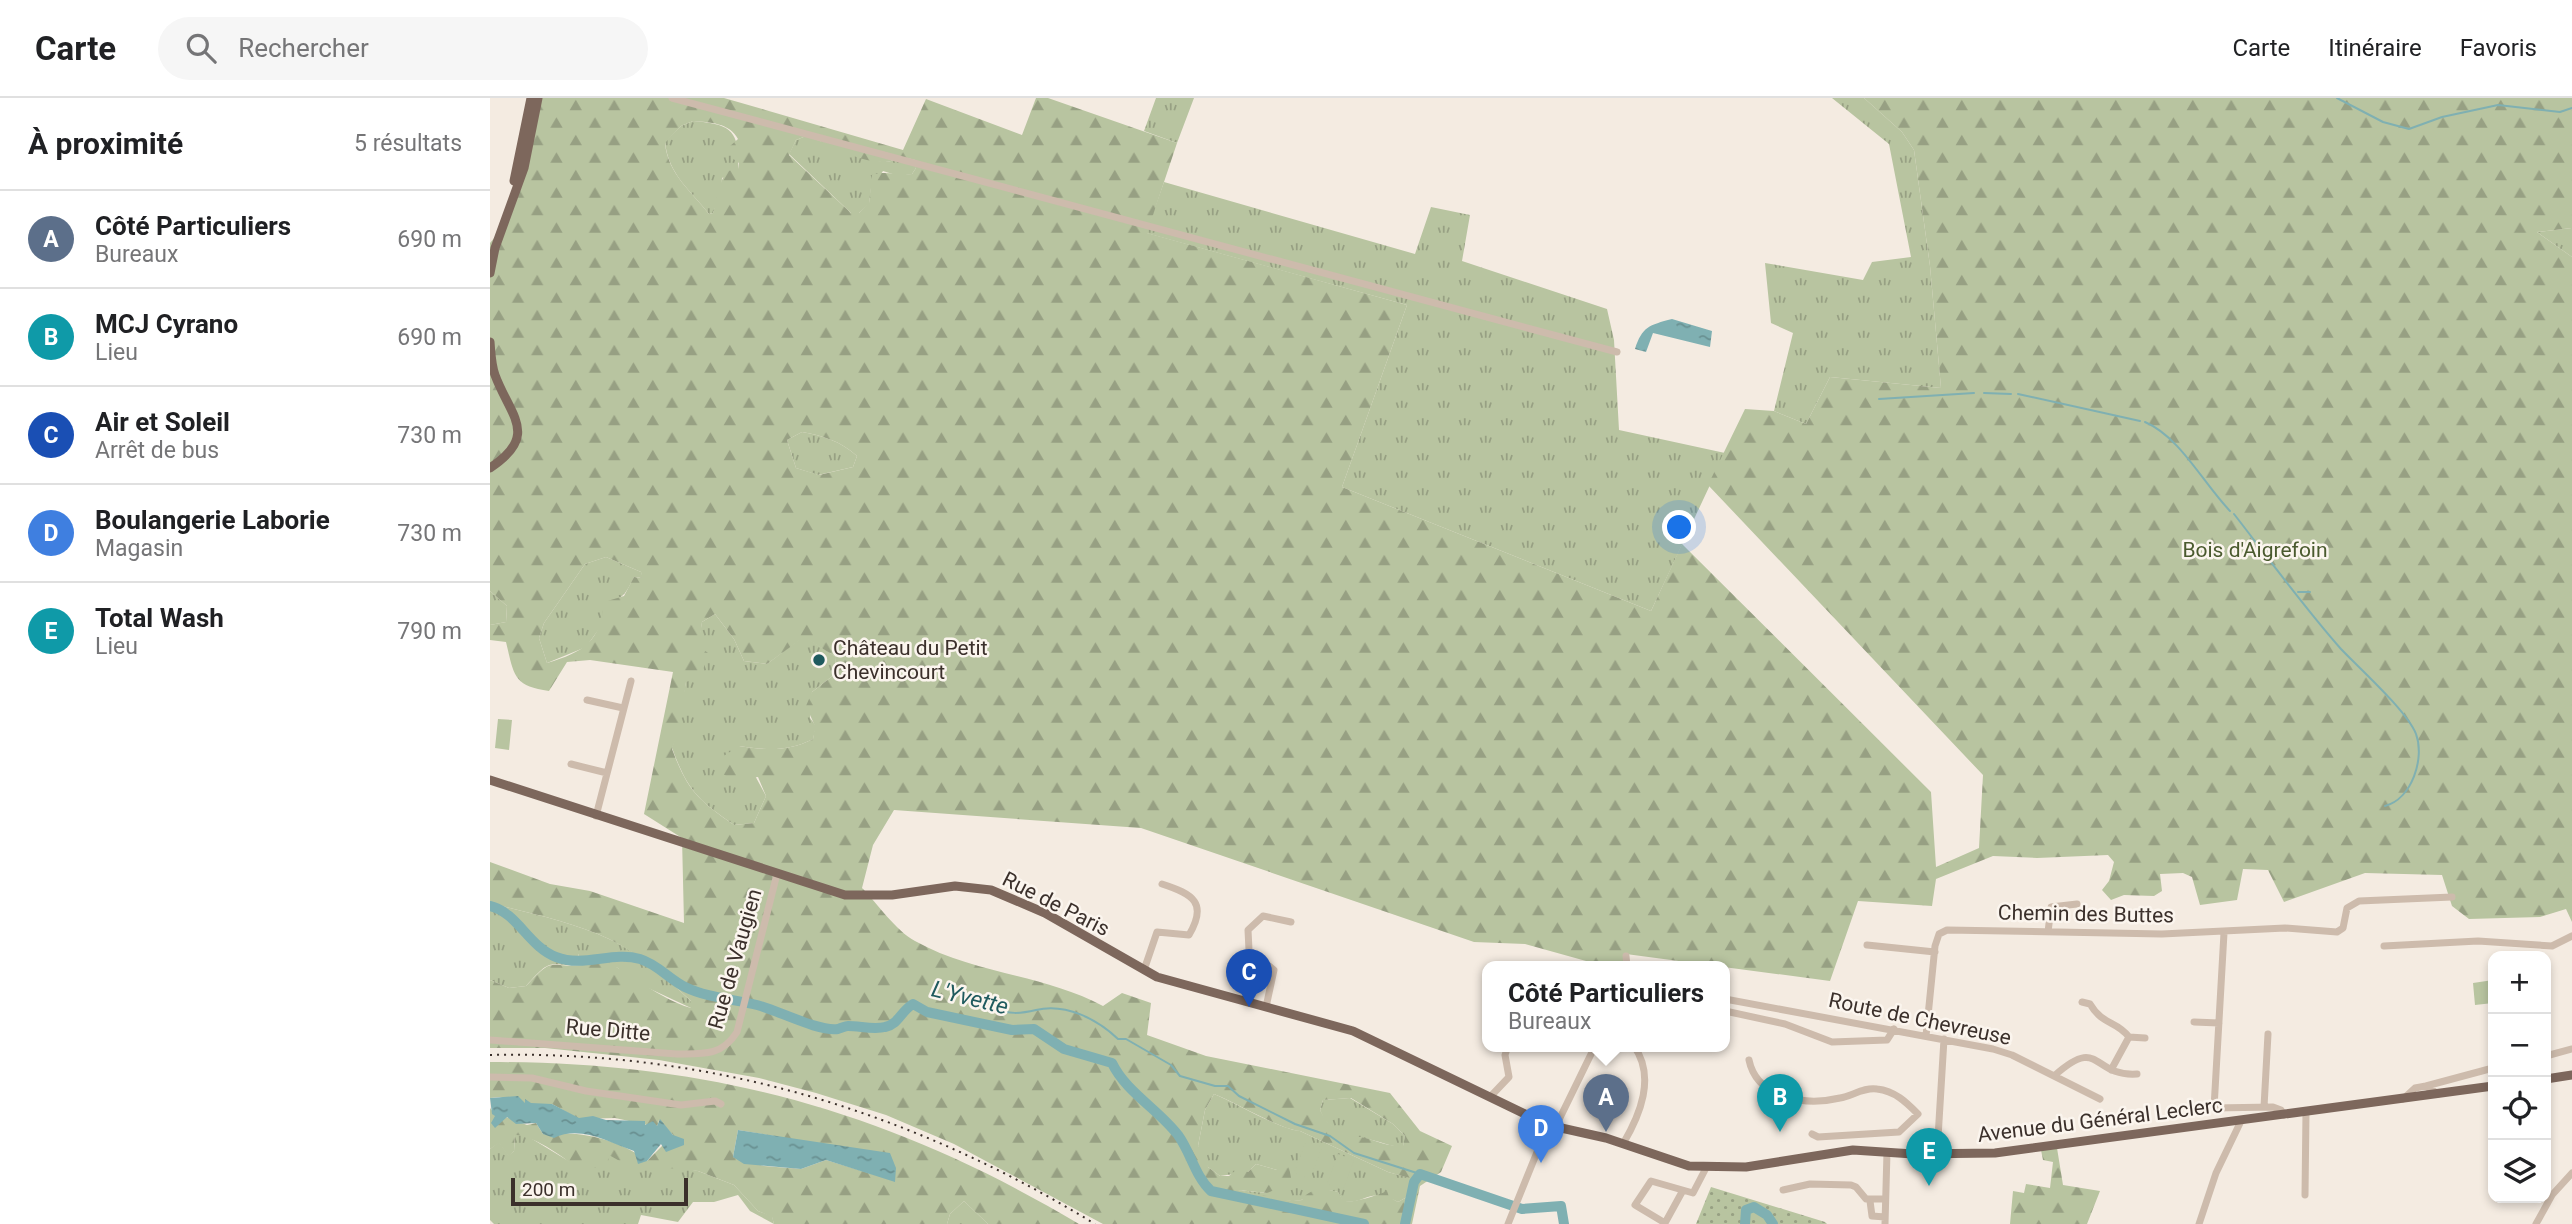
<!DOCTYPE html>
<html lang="fr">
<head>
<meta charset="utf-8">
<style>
  body { margin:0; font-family:Roboto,sans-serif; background:#f6f6f6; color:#202124 }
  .controls { position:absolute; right:21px; bottom:21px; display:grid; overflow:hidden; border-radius:14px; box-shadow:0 4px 10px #0003 }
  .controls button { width:63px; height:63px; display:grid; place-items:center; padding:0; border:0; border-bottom:2px solid #e0e0e0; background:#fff; color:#202124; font:35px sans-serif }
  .scale { position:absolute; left:21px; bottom:18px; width:177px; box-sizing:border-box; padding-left:7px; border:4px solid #3b302b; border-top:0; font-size:19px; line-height:24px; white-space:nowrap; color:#3b302b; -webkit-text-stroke:5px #fbf5ee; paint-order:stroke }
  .you { position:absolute; left:1190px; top:430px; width:24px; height:24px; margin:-18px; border:5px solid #fff; border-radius:50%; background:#1a73e8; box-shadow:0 0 0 10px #1a73e833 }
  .badge { display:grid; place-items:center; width:46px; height:46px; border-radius:50%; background:#1a73e8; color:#fff; font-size:23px; font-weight:700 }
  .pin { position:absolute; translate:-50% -58px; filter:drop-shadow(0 2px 4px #0008) }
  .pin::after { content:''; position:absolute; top:37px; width:24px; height:21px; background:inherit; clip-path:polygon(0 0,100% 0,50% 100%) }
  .popup { position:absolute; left:992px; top:863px; width:248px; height:91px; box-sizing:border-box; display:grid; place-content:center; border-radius:14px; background:#fff; filter:drop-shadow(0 2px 5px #0005); font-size:23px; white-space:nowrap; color:#757577 }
  .popup b { font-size:26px; color:#202124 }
  .popup::after { content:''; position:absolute; left:50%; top:100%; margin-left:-14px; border:14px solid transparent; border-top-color:#fff }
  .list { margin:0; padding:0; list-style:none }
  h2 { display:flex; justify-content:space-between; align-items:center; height:91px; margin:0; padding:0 28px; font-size:30px }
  h2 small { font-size:23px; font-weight:400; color:#757577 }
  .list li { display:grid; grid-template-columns:46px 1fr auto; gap:21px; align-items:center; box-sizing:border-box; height:98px; padding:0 28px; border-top:2px solid #e0e0e0 }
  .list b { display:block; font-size:26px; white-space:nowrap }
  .list p { margin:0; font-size:23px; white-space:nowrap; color:#757577 }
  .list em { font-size:23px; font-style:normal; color:#757577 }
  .icon { flex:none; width:38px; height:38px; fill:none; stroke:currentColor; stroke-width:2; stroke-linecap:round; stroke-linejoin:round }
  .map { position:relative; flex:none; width:2082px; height:1126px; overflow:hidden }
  header { display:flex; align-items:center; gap:42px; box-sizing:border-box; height:98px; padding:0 35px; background:#fff; border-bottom:2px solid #e0e0e0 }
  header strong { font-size:33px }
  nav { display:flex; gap:38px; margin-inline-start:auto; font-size:24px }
  .search { width:490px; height:63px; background:#f6f6f6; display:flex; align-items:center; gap:18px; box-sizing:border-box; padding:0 24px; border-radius:38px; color:#757577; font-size:26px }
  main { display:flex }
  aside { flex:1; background:#fff }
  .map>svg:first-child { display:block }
  .grass { fill:url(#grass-tufts) }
  .forest { fill:url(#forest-firs); fill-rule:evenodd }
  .park { fill:url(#park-dots) }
  .garden { fill:#b8c4a0 }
  .water { fill:url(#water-ripples) }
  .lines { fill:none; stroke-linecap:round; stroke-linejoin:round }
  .stream { stroke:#7fb0b2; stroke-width:2 }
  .river { stroke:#7fb0b2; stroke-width:10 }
  .minor { stroke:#cdbbac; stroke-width:7 }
  .major { stroke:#7d675c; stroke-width:9 }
  .rail { stroke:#3b302b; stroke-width:2; stroke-dasharray:2 5; stroke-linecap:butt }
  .poi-dot { fill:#1f5a5e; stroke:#fbf5ee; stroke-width:2.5 }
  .labels { text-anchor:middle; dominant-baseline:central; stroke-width:5; stroke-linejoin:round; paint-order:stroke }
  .park-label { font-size:21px; fill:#4a5a2e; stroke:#fbf5ee }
  .poi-label { font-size:21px; fill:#3b302b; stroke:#fbf5ee; text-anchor:start }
  .street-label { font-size:21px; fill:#3b302b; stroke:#fbf5ee }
  .water-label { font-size:23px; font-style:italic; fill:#1f5a5e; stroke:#fbf5ee }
</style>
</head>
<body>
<header>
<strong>Carte</strong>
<div class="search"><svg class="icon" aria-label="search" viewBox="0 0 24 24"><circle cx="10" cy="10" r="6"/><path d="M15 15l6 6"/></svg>Rechercher</div>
<nav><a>Carte</a><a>Itinéraire</a><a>Favoris</a></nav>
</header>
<main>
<aside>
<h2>À proximité<small>5 résultats</small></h2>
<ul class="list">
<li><span class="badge" style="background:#5c6f8a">A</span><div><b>Côté Particuliers</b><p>Bureaux</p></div><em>690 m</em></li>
<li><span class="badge" style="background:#0f9aa8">B</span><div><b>MCJ Cyrano</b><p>Lieu</p></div><em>690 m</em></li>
<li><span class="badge" style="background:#1a4fb4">C</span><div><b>Air et Soleil</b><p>Arrêt de bus</p></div><em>730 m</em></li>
<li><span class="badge" style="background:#3f7fe0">D</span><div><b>Boulangerie Laborie</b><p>Magasin</p></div><em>730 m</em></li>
<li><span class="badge" style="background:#0f9aa8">E</span><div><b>Total Wash</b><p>Lieu</p></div><em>790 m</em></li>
</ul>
</aside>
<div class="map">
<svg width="2082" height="1126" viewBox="0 0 2082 1126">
  <defs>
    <pattern id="grass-tufts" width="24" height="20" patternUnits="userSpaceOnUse" patternTransform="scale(1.75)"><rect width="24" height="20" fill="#b8c4a0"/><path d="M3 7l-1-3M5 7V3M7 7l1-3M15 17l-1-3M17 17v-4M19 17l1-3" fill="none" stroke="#97a083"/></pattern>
    <pattern id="forest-firs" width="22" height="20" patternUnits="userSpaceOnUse" patternTransform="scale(1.75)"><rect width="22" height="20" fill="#b8c4a0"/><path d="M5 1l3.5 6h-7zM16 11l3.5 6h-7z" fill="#97a083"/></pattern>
    <pattern id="park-dots" width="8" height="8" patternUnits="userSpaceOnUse" patternTransform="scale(1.75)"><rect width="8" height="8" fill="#b8c4a0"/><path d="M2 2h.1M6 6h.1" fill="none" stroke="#97a083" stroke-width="1.8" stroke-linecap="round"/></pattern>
    <pattern id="water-ripples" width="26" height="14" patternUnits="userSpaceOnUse" patternTransform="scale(1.75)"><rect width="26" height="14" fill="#7fb0b2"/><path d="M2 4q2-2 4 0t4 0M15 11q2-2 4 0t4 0" fill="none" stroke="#699091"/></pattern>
  </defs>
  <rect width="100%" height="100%" fill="#f4ebe1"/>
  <path class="grass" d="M666,0H704L687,45L654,33Z
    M1342,0H1374L1412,34L1424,52L1440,168L1451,290L1340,279L1316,326L1284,313L1303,235L1281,225L1275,165L1373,182L1382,164L1421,159L1399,46Z
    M203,23C241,26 250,32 248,72L232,80L231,94L223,115L219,116C201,93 178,76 175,44L191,28Z
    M316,38C341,46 362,58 388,63C402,66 411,57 425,62L426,70L422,76L409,78L393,73L381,90L379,106L369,115H361L299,56L306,42Z
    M674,84L925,156L941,109L980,117L972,163L1117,211L1124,242L1129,332L1235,355L1161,513L852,389L917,207L656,135Z
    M2082,130V159L2047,134Z
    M312,334C334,338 350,343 367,358L363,369L328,377L306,370L297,342Z
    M116,459L151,474L153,480L144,479C141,485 137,494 132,498C122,505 112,510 114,524L96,549L57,565L49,540L54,525L95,466Z
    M0,493L17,508L16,524L0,527Z
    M225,516L244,541L254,563L277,566L314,538L346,559L345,576L322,594L320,620L326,628L323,641C298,654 276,652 249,648L276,698L264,725L244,727C207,701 198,693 182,650C190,628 191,607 196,584C201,563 209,546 212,524Z
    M0,805C39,815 83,824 119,841C150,855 176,880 201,903V910L141,882L128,870L88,856L92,868C57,867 62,859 36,888L19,890L0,882Z
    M724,996C746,1005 791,1032 810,1033L898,1074L920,1080L917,1099L908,1104C878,1089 879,1105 853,1104L848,1094C824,1087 822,1104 802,1103C784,1103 765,1096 747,1092L777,1095L787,1072L766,1066L758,1074L730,1078L718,1069L708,1048L715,1012Z
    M860,1000L903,1026L915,1038L913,1049C892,1048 877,1036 858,1040L835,1023L830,1012L833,1002Z
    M34,1036L85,1067L118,1056L208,1073L244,1087L268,1113L282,1118L284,1126L260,1113L248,1097L224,1104H203L188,1124L151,1117L148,1126H4L0,1122V1051L9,1044L19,1058L24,1053L25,1037Z
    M474,1103L498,1126H457L460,1116Z"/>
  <path class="forest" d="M50,0H234L413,52L436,1L532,37L546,0H558L687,45L657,135L917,207L852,389L1161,513L1192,446L1441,694L1446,769L1489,750L1493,677L1218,387L1255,311L1284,313L1316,326L1340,279L1451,290L1440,168L1424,52L1412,34L1374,0H2082V130L2047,134L2082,159V824L2076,811L2050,819L1979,821L1962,808L1952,777L1875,775L1794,804L1778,772L1753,771L1747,802L1710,807L1702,779L1693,775L1670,776L1672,793L1664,798L1634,797L1621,802L1612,792L1619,783L1624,764L1618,757L1547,760L1503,758L1446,781L1442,808L1368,803L1340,883L1136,856L1135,868H1114L1035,846L984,844L651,730L404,712L383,747L372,790C388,806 405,832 425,843C484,876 553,876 613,908L632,895L661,905L657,937L716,958L900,995L930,1033L962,1048L951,1074L930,1088L922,1126H613L464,1046L396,1017L326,995L269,980L169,962L55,950H0V882L19,890L36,888C63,859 57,868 91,868L88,855L91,853C129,863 162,899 201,910V903C176,880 150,856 119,841C83,824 39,815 0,805V764L60,786L100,793L194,825L192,740L154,716L183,574L100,562L77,564L59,593C23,588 24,577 16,544L0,542V527L16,524L17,508L0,493V145L16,126ZM203,23C219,24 240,25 248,41L239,49L242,60L249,65L248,71L237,73C229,83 227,102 223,115L219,116C201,93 178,76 175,45L191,28ZM316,38C340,46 365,63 392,64C405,64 412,57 425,62L426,70L422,76C407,78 396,72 382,77L379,105L369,115H361L299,57L306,42ZM312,334C334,338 350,343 367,358L363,369L329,377L306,370L297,342ZM116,459L151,474L152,480L144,479L134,498L114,504C111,543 94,554 57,565L49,540L54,525L95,466ZM225,516L244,541L254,563L277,566L314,539L346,559L345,576L322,594L316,608L325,628L323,641C298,654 276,652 249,648L229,661L233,676L243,682L268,679L276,698L264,725L244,727C207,701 198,693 182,651L190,629L196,584L211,579L218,555L209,548L212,524ZM724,996C747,1005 791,1032 810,1033L898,1074L919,1080L917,1099L908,1104L899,1099L897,1093C886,1098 865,1104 854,1104L848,1094C836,1090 819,1090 812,1102L801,1103L748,1092L777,1095L802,1085L799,1069L787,1072L766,1066L758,1074L746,1072L739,1078H730L718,1069L717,1056L708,1048L715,1012ZM861,1000L903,1026L915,1038L913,1048C889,1049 879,1036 858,1039L836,1023L830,1012L833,1002Z
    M0,964C221,964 399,1013 589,1126H498L474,1103L460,1116L457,1126H284L282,1119L268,1113L244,1087L208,1073L135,1066L119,1057L118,1069L104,1070L98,1064L95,1075L89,1074C81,1062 39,1035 25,1037L24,1053L19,1059L9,1045L0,1051V1010L3,1014L37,1027L46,1025L53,1036C90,1033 127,1040 157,1063L183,1037L169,1022L167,1029L125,1020L89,1021L62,1006L36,1007L10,999L0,1000ZM248,1032L284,1038L405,1083L336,1062L311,1071L274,1068L243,1059Z
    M1567,1050L1573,1087L1610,1093L1597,1126H1520L1523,1093L1534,1095L1536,1086L1560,1090L1563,1064L1553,1062L1551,1052Z"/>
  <path class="park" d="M1221,1089L1335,1124L1337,1126H1206Z"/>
  <path class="garden" d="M8,621L22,622L19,652L5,650Z
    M2003,882V905L1985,907L1983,885Z
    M816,1043L832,1049L820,1081L804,1075Z
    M848,1056L864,1062L853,1092L837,1086Z"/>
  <path class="water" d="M1182,221L1222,233L1220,249L1163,235L1156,254L1145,251C1152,229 1159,227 1182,221Z
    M28,998L35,1005V1001L41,1005L62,1006L89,1020L103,1018L116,1022L155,1023V1027L163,1023L167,1028L170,1021L183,1037L194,1041V1047L176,1054L171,1046L157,1063L148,1066L144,1053C118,1044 90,1027 64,1040L53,1036L46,1025L26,1026L17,1019L5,1030L1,1025L5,1018L2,1016L0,1000Z
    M248,1032L400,1055L406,1070L405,1084L336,1062L311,1071L254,1066L243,1059Z"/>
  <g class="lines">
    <path class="stream" d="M1847,0L1893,24L1919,31L1952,19L2008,7L2070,14L2082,10
      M1494,295L1521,296
      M1528,296L1650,323
      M1389,301L1484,295
      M1655,324C1690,339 1713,385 1740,413
      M1744,416C1779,461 1813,508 1851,551C1870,571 1917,613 1926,636C1935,660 1922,701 1895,708
      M1808,494H1820
      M503,911C520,916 529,916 546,912C576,905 607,921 628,941H636L681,967L690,978L725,988H738L749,998L805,1026L840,1038L864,1055L930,1076"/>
    <path class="river" d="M0,808C27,814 39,849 66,859C94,870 122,853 150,861C167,866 179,881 195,889C218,900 243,901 267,907C287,912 329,934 348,931C352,930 355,928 358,928C370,928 384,932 395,929C409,926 411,913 423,906L437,914L522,932L544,931L574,951L622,965C636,994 668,1011 688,1037C701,1055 705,1078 721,1093L874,1126
      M915,1126L924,1084L930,1076L1032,1111L1071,1108L1074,1126
      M1255,1126L1256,1112L1264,1109L1277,1117L1283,1126"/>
    <path class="minor" d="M182,0L1127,254
      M97,602L133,610
      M81,666L117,675
      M106,718L141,583
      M1558,834L1561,809L1587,806
      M1734,835L1724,1010L1783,1009L1791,1012L1794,1017
      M1377,847L1445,854
      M1894,848L1988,843L2062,848L2082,838
      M1136,858L1137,868
      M654,872L667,834L699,837C718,805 703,796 672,786
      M1235,901L1503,951L1522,957L1610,1001
      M1592,904L1600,906C1613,928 1626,922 1639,939
      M776,909L784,872L759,852L758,832L773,818L801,824
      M1235,913L1295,926L1342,944L1397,942L1404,931
      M1704,924L1729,925
      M1436,938L1445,848L1449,836L1457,832L1672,836L1795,830L1847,834L1853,830L1857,810L1869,803L1962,799
      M0,942L187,956C213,956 232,958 247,934L287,776
      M2056,958L2082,951
      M1259,962C1267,1001 1316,1008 1350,1000C1362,998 1374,989 1387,991C1405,993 1416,1004 1428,1016L1409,1034L1328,1039L1322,1036
      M1621,972L1639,939L1655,940
      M1564,978C1611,936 1601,979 1647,976
      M0,979L42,980L96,993L191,1007L225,1003L231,1006
      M1936,988L2003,970
      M1000,999L1019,979L1015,957L1018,948
      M1913,1001L1925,990L1936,988L1948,996
      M1774,1009L1778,936
      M1065,1030L1105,948
      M1133,1046C1150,1017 1166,979 1144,948
      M1447,1056L1454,941
      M1293,1092L1320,1086L1361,1087L1366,1089L1376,1101H1395
      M1192,1094L1175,1125L1145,1107L1161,1083L1203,1095L1216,1070
      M1815,1097L1816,1014
      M1380,1103L1382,1118L1395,1119
      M1018,1126L1058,1027
      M1395,1126L1397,1054
      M1709,1126L1726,1075L1751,1023
      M2046,1126L2062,1097L2082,1075"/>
    <path class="major" d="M24,83L41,0
      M0,175L5,150L34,70L48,0
      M0,244C1,255 1,266 5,277C20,318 50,337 0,370
      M0,682L355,797H402L465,788L501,792L555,815L667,879L863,933L1058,1027L1116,1040L1199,1068L1256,1069L1363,1052L1423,1056L1505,1055L2003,988
      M2056,981L2082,977"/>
    <path class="rail" d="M0,957C219,952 419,1012 605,1126"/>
  </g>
  <circle class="poi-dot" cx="329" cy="562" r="7"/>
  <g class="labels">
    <g class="park-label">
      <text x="1765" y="452">Bois d'Aigrefoin</text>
    </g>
    <g class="poi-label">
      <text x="343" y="550">Château du Petit<tspan x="343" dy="24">Chevincourt</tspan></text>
    </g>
    <g class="street-label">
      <text transform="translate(566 806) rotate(27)">Rue de Paris</text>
      <text transform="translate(1596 816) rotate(1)">Chemin des Buttes</text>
      <text transform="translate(245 861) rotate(-74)">Rue de Vaugien</text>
      <text transform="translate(1430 921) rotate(12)">Route de Chevreuse</text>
      <text transform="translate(118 932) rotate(5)">Rue Ditte</text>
      <text transform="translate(1610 1022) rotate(-7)">Avenue du Général Leclerc</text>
    </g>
    <g class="water-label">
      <text transform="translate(480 900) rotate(14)">L'Yvette</text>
    </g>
  </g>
</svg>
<div class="controls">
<button>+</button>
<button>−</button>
<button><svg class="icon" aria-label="locate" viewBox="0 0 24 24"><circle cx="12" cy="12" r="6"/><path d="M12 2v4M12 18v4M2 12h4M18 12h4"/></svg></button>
<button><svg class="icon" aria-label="layers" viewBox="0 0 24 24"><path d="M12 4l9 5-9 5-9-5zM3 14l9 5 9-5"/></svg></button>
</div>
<div class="scale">200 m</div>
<div class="you"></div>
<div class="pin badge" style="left:1116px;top:1034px;background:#5c6f8a">A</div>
<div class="popup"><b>Côté Particuliers</b>Bureaux</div>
<div class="pin badge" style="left:1290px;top:1034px;background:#0f9aa8">B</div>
<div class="pin badge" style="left:759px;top:909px;background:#1a4fb4">C</div>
<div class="pin badge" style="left:1051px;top:1065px;background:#3f7fe0">D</div>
<div class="pin badge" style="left:1439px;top:1088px;background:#0f9aa8">E</div>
</div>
</main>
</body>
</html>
